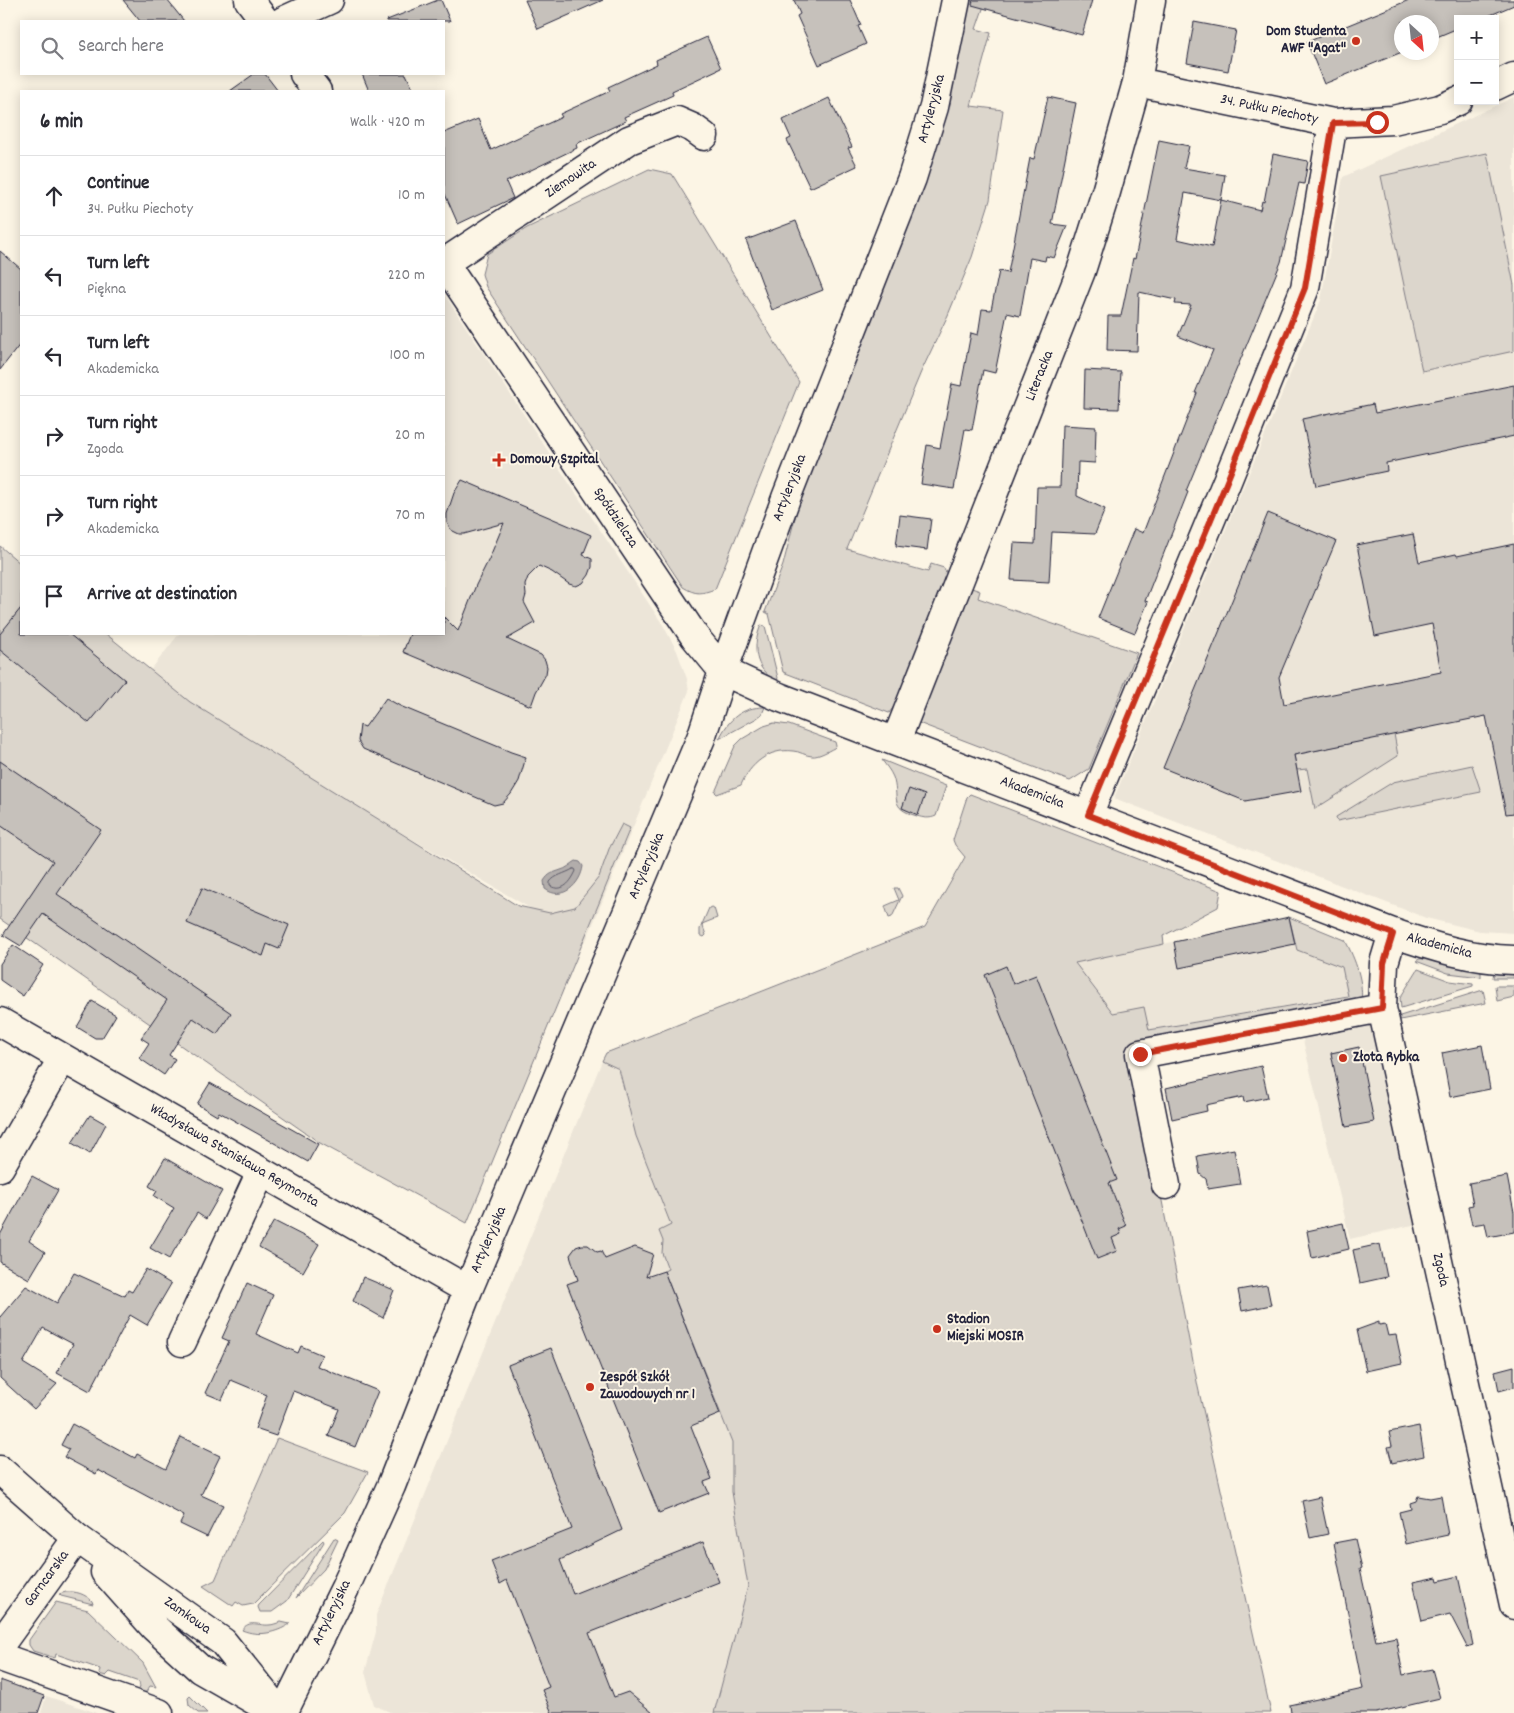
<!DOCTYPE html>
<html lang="en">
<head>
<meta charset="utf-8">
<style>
  body { margin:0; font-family:Dekko,sans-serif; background:#f2f2f3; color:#2b2b33 }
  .controls { position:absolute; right:15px; top:15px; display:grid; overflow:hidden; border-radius:0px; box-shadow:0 2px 12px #0003 }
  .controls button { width:45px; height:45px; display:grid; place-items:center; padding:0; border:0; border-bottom:1px solid #e1e1e2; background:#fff; color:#2b2b33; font:25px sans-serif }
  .compass { position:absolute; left:1394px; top:15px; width:45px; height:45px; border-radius:50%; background:#fff; box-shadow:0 2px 12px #0003; rotate:153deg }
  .stop { position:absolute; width:15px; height:15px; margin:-11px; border:4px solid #c8321e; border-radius:50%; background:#fff }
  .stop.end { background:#c8321e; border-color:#fff; box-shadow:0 1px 5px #0008 }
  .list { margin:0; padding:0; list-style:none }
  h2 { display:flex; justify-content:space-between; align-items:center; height:65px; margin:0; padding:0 20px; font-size:21px }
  h2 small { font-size:16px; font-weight:400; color:#7c7c81 }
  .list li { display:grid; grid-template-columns:32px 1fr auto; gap:15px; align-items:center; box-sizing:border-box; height:80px; padding:0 20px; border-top:1px solid #e1e1e2 }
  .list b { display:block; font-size:19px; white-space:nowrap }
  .list p { margin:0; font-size:16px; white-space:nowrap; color:#7c7c81 }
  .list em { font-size:16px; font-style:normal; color:#7c7c81 }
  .icon { flex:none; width:28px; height:28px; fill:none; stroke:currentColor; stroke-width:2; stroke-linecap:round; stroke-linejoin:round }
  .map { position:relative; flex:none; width:1514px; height:1713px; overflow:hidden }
  .search { position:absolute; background:#fff; box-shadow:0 2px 12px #0003; left:20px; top:20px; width:425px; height:55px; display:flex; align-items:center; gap:12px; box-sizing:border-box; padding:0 18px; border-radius:0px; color:#7c7c81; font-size:19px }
  .panel { position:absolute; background:#fff; box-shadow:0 2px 12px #0003; left:20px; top:90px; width:425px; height:545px; border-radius:0px }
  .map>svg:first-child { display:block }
  .built { fill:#ece5d8 }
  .green { fill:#dcd6cc; stroke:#7f7c84 }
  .water { fill:#b2adab; stroke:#78757e }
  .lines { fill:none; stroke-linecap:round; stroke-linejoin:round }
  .shore { stroke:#5c5a68; stroke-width:1 }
  .building { fill:#c6c1bb; stroke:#22223b; fill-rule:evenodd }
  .minor-casing { stroke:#22223b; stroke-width:31 }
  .major-casing { stroke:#22223b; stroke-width:31 }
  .minor { stroke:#fcf5e5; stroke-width:28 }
  .major { stroke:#fcf5e5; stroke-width:28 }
  .route { stroke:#c8321e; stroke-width:6 }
  .poi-dot { fill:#c8321e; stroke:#fcf5e5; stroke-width:2 }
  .labels { text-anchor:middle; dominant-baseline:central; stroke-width:4; stroke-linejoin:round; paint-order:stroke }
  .poi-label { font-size:15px; font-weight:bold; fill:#22223b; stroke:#fcf5e5; text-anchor:start }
  .street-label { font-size:15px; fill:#22223b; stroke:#fcf5e5 }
</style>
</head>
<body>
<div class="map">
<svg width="1514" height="1713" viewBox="0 0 1514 1713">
  <rect width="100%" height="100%" fill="#fcf5e5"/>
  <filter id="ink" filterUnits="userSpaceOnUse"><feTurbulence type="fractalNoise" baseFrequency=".02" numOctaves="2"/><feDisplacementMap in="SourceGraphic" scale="10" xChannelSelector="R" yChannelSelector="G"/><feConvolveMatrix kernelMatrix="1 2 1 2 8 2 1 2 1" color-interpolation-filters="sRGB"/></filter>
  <g filter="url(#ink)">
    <path class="built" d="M1514,97V933L1480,931L1426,918L1114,798L1321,300L1343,177Z
      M444,294L663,625L677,651L687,679L689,691L586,941L197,713L149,672L179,634H444Z
      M1289,917L1297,949L1342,967L1348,995L1149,1030L1113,1013L1075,963Z
      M1372,1023L1417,1224L1350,1239L1302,1036Z
      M602,1061L619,1069L636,1136L671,1226L663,1241L662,1253L668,1269L664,1272L732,1442V1492L748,1586L714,1713H392L374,1705L365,1672L376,1632V1615Z
      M46,1696L97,1713H41Z"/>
    <path class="green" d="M968,0H986L976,29L991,33L971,106L1003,110L990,200L972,257L948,315L921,372L847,549L928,572L931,564L944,568L948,577L896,704L889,713L783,672L769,614L765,612L783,565L802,490L896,256L947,112Z
      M1487,153L1514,285V351L1422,371L1381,176Z
      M649,169L672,174L799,382L715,589C701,594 696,595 683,587L486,287L482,274L487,254L527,228Z
      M0,546L21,564V634H106L190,702L518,906L550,913L575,907L599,877L609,849L622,824L630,828L467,1223L320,1143L0,919Z
      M969,587L980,591L978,598L1137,653L1089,769L1070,781L916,722Z
      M761,625L765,626L778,678L776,681C754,669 752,646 761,625Z
      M765,707L762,714L757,718L719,739C729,719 741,707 765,707Z
      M774,723L789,725L835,742L836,746L834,748C828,751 818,757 812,756C806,756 799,751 793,751C769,748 750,764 741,785L717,794L715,792L735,746L742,739L764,726Z
      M1394,734L1398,756L1315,809L1307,769L1297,770L1294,755Z
      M882,760L946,786L936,816C930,819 923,818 917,816C888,808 900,797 893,777C890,770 886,766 882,760Z
      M1472,765L1481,792L1337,821L1336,817L1393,782Z
      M970,794L1221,891L1218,907L1163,936L1164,944L1075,963L1113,1013L1144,1007L1149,1030L1348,996L1342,967L1297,950L1289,917L1345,940C1356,961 1364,982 1361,1006L1135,1048L1138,1077L1198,1387L1271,1713H714L748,1586L732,1492V1442L664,1271L668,1269L662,1253L663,1241L659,1231L671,1225L636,1136L619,1069L602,1061L606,1053L925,927L965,857L955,845L953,840L967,797Z
      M894,888H898L902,896L892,917L889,918L885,906L899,900Z
      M711,907L714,908L717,918L702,924L706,935L704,937L700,935V929L709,908Z
      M1429,958L1478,969L1481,972V977L1448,973L1416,961L1419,959Z
      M1418,969L1450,981L1473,984V986L1401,1008L1400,998Z
      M1494,970L1514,972V978H1493Z
      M1495,986H1514V997L1497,1001Z
      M1483,990L1486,1003L1400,1020V1016Z
      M277,1438L368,1472L345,1513L253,1604L243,1606L236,1602L233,1606L203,1586L215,1580Z
      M334,1538L338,1540L324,1569L296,1598Z
      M323,1540L324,1542L287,1601L272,1612H260L258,1607L259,1605Z
      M66,1592C76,1591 85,1594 92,1601L93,1604L61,1596L59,1594Z
      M56,1602L88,1610L143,1663L156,1687L150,1686L141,1699L136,1697L140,1687L139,1682L110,1672L106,1676L99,1674L100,1669L56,1654L55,1658L33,1651L29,1645V1640Z
      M281,1622L290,1624C276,1633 259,1637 242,1630C249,1619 259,1626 269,1625C273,1625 277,1623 281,1622Z
      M190,1696L207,1713H198L189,1705L188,1698Z"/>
    <path class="water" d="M576,861L580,862L583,866C581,884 562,902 545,889L544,881C549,873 553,873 561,870C566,869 571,864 576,861Z"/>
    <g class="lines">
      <path class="shore" d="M573,869H575L576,871C571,882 563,893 550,886V882C555,875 565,874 573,869Z"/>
    </g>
    <path class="building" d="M123,0H167L184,21H140Z
      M438,0H441L450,21H387V20Z
      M525,0H603L538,29Z
      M794,0H850L861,25L858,26L866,44L819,65L797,16L800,14Z
      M973,0H1092L1082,35L972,5Z
      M1409,0H1514V5L1481,19H1458V28L1432,39V22H1402V52L1324,84L1307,42Z
      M1194,22L1236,30L1228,71L1187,63Z
      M707,37L721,68L672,91L673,95L624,117L626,121L576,144L577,148L506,182L513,198L458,224L444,192V133L478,119L491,150L562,117L560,114L610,91L608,87L657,64L656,60Z
      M254,74H265L278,91H230Z
      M362,74H406L414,91H369Z
      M1048,97L1076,103L1052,224L1067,226L1054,258L1046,256L1045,261L1030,258L1020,316L1007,313L995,373L983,370L972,430L965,429L954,489L921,484L927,445L940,448L952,384L961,386L971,333L978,335L982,309L991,310L999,271L1008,273L1030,158L1034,159Z
      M829,98L852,147L848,148L857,166L810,188L787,140L791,138L783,120Z
      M1159,140L1189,146L1184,168L1225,175L1221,200L1260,210L1262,201L1264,202L1273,154L1308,161L1304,184L1299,183L1281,262L1186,491L1188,492L1145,601L1148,602L1135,633L1098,618L1134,529L1143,533L1197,393H1195L1213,350L1178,336L1191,305L1175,304L1176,300L1139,292L1137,351L1107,350L1108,316H1121L1133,258L1135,259ZM1185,193L1221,200L1212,247L1177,239Z
      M796,221L823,290L772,310L746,240Z
      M0,251L21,269V343L0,370Z
      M1085,370L1121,372L1119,409L1084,408Z
      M1514,385V436L1386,463L1387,471L1316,486L1302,419L1373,404L1375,413Z
      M1062,425L1096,427L1095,463L1078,462L1077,496L1105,509L1095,534L1052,532L1049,582L1011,580L1014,543L1035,544L1037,487H1060Z
      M462,480L591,535L583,555L592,559V567L589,575L583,583L576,586L569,584L552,572L539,566L528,577L525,585L526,595L524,602L535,623L507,639L541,655L545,660L547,667L546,674L536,692L531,706L403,652L410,634H444V617L458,631L476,585L489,559L504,523L464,534H459L451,530L447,523V514L454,493Z
      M1268,513L1336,541L1279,677L1284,704L1441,672L1432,624L1375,636L1357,545L1413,534L1419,562L1456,554L1457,556L1514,544V813L1506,814L1486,716L1294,755L1301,791L1245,801L1163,768Z
      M900,515L931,519L927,550L896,546Z
      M21,608V634H69L125,680L89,723L0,650V634Z
      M386,698L400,706L511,752L526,757L519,781L511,794L503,803L494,805L363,749L358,741L360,725L365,727Z
      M0,761L101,830L57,894L231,1013L217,1034L193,1018L169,1055L175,1059L164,1075L139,1058L149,1043L141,1038L167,1000L43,914L21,946L3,935L53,861L0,825Z
      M909,789L925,795L918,815L902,808Z
      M202,888L289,925L279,949L267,944L263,956L187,923Z
      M1289,917L1295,944L1179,968L1174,942Z
      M13,945L43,965L23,996L0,980V964Z
      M1006,966L1013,984L1036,975L1117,1180L1109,1183L1126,1226L1119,1229L1121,1234L1112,1238L1117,1251L1097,1259L985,975Z
      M92,1001L116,1015L102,1038H95L77,1027Z
      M1482,1045L1490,1089L1450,1097L1442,1053Z
      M1359,1047L1374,1122L1346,1127L1331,1053Z
      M1261,1066L1268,1097L1244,1102L1243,1097L1206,1105L1207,1111L1172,1119L1166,1088Z
      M210,1083L318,1144L308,1162L219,1112L217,1116L197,1104Z
      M90,1115L106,1124L90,1154L72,1143Z
      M1234,1149L1240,1184L1208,1189L1206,1179L1200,1174L1197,1156Z
      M165,1158L222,1191L206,1219L197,1213L169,1259L150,1248L174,1208L154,1196L157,1191L149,1186Z
      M32,1176L58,1190L29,1241L45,1252L29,1279L0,1262V1235Z
      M1507,1176L1514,1212V1232L1488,1237L1485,1223L1472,1225L1468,1206L1473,1205L1469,1183Z
      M274,1221L319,1244L303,1272L259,1247Z
      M1343,1223L1349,1249L1312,1258L1307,1231Z
      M1380,1244L1387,1277L1360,1283L1353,1250Z
      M582,1245H588L597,1252L601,1251L605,1259L635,1247L653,1254L646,1277L664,1271L720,1414L691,1426L712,1479L704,1482L709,1493L659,1513L567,1284L578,1280L570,1255L576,1247Z
      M146,1269L171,1284L147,1325L130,1315L90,1391L57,1373L73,1344L43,1328L23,1363L57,1384L34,1409L0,1378V1317L26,1286L57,1303L74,1273L125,1296L128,1290L132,1292Z
      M363,1277L394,1290L383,1318L353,1301Z
      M247,1283L273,1295L256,1334L298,1353L301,1346L322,1355L317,1366L378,1391L355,1447L328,1436L339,1409L293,1391L276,1436L255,1429L267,1395L231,1380L222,1400L205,1393L229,1341L222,1338Z
      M1267,1285L1271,1305L1242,1311L1238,1290Z
      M1379,1322V1325L1385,1324L1388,1336L1396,1335L1402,1363L1366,1371L1357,1330Z
      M551,1348L622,1530L560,1560L573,1594L703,1542L719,1582L589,1633L614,1697L628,1692L653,1713H552L542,1690L549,1687L507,1580L500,1584L491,1561L572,1529L508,1365Z
      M1514,1366V1387L1499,1391L1495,1371Z
      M72,1424L135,1458L137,1454L166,1469L181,1437L220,1456L201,1495L223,1505L207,1537L180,1524L184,1516L98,1470L96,1474L64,1457L69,1449L61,1445Z
      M1419,1426L1424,1456L1392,1463L1388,1447L1392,1446L1389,1432Z
      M1418,1496L1430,1498L1441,1496L1448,1535L1406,1544L1399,1512L1411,1509L1410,1503L1416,1501Z
      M1320,1497L1328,1534L1310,1538L1302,1501Z
      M1355,1539L1362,1568L1360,1569L1376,1641L1396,1637L1403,1675L1432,1669L1440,1698L1376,1713H1291L1290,1705L1363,1689L1334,1543Z
      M1458,1576L1473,1645L1467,1647L1450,1614L1422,1621L1413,1582L1437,1577L1438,1581Z
      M0,1680L44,1696L38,1713H0Z"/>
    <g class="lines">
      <g class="minor-casing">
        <path id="minor" d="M249,0L265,21
          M283,21L329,0
          M304,74L317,91
          M1137,82L1333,123L1393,120L1440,109L1458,101
          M1495,86L1514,77
          M444,263L695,637L723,671L779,697L1393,933C1433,947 1472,959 1514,960
          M444,263L629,140L677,121L693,128L704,136
          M896,741L1081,271L1106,192L1137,82L1151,0
          M1088,815L1227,481L1305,288L1333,123
          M1393,933L1384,963L1382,1008L1514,1605
          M0,1022L468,1290
          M0,1167L62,1059
          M1166,1185L1140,1054L1382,1008
          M182,1342L261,1172
          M0,1645L77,1538
          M0,1657L159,1713
          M283,1713L345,1588L391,1486L468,1290L701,738L723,671L786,498L912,178L934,107L956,0"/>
      </g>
      <g class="major-casing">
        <path id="major" d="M0,1470L77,1538L223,1642L280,1713
          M105,1572L154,1627L200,1669L268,1708"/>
      </g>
      <use href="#minor" class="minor"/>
      <use href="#major" class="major"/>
    </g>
  </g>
  <g class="lines" filter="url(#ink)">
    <path class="route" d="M1140,1054L1382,1008L1384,963L1393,934L1088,815L1227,481L1305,288L1333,123L1377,122"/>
  </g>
  <g class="poi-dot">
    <circle cx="1356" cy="41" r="5"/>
    <path d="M496.5 452.5h5v5h5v5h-5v5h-5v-5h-5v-5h5z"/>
    <circle cx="1343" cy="1058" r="5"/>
    <circle cx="937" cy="1329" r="5"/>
    <circle cx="590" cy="1387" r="5"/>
  </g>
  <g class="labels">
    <g class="poi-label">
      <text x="1346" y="32" text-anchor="end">Dom Studenta<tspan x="1346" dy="17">AWF "Agat"</tspan></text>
      <text x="510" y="460">Domowy Szpital</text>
      <text x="1353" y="1058">Złota Rybka</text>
      <text x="947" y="1320">Stadion<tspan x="947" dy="17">Miejski MOSIR</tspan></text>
      <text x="600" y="1378">Zespół Szkół<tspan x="600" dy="17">Zawodowych nr 1</tspan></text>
    </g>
    <g class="street-label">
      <text transform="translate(932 109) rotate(-75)">Artyleryjska</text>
      <text transform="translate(1269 110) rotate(12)">34. Pułku Piechoty</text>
      <text transform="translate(571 179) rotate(-34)">Ziemowita</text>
      <text transform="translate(1040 376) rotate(-68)">Literacka</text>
      <text transform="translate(790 488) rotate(-69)">Artyleryjska</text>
      <text transform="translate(615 518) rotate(56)">Spółdzielcza</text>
      <text transform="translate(1032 793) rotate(21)">Akademicka</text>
      <text transform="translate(647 866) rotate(-67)">Artyleryjska</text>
      <text transform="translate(1439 946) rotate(15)">Akademicka</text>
      <text transform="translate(234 1156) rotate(30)">Władysława Stanisława Reymonta</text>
      <text transform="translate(489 1240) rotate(-67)">Artyleryjska</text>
      <text transform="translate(1440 1270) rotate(78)">Zgoda</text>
      <text transform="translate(47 1579) rotate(-54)">Garncarska</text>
      <text transform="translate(332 1613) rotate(-64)">Artyleryjska</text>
      <text transform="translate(187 1616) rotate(35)">Zamkowa</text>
    </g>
  </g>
</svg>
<div class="controls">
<button>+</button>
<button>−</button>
</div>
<svg class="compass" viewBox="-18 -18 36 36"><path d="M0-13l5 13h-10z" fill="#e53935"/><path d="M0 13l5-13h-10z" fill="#7c7c81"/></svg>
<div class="stop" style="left:1377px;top:122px"></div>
<div class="stop end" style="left:1140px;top:1054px"></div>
<div class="search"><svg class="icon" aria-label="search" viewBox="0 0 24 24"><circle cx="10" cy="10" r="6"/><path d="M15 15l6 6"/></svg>Search here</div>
<section class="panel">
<h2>6 min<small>Walk · 420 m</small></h2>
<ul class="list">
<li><svg class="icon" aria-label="ahead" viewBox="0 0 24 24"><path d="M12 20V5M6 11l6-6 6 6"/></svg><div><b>Continue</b><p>34. Pułku Piechoty</p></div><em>10 m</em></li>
<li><svg class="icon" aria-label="left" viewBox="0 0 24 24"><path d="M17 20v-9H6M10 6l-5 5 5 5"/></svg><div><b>Turn left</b><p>Piękna</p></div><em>220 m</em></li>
<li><svg class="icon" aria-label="left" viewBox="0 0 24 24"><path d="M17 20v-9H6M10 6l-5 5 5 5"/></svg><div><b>Turn left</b><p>Akademicka</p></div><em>100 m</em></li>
<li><svg class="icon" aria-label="right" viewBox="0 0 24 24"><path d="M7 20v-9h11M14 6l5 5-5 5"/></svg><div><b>Turn right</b><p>Zgoda</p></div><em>20 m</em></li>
<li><svg class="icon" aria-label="right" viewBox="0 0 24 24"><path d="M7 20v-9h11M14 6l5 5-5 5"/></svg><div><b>Turn right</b><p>Akademicka</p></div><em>70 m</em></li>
<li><svg class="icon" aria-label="arrive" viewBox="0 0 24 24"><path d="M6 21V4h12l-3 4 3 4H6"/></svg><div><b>Arrive at destination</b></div></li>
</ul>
</section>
</div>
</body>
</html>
